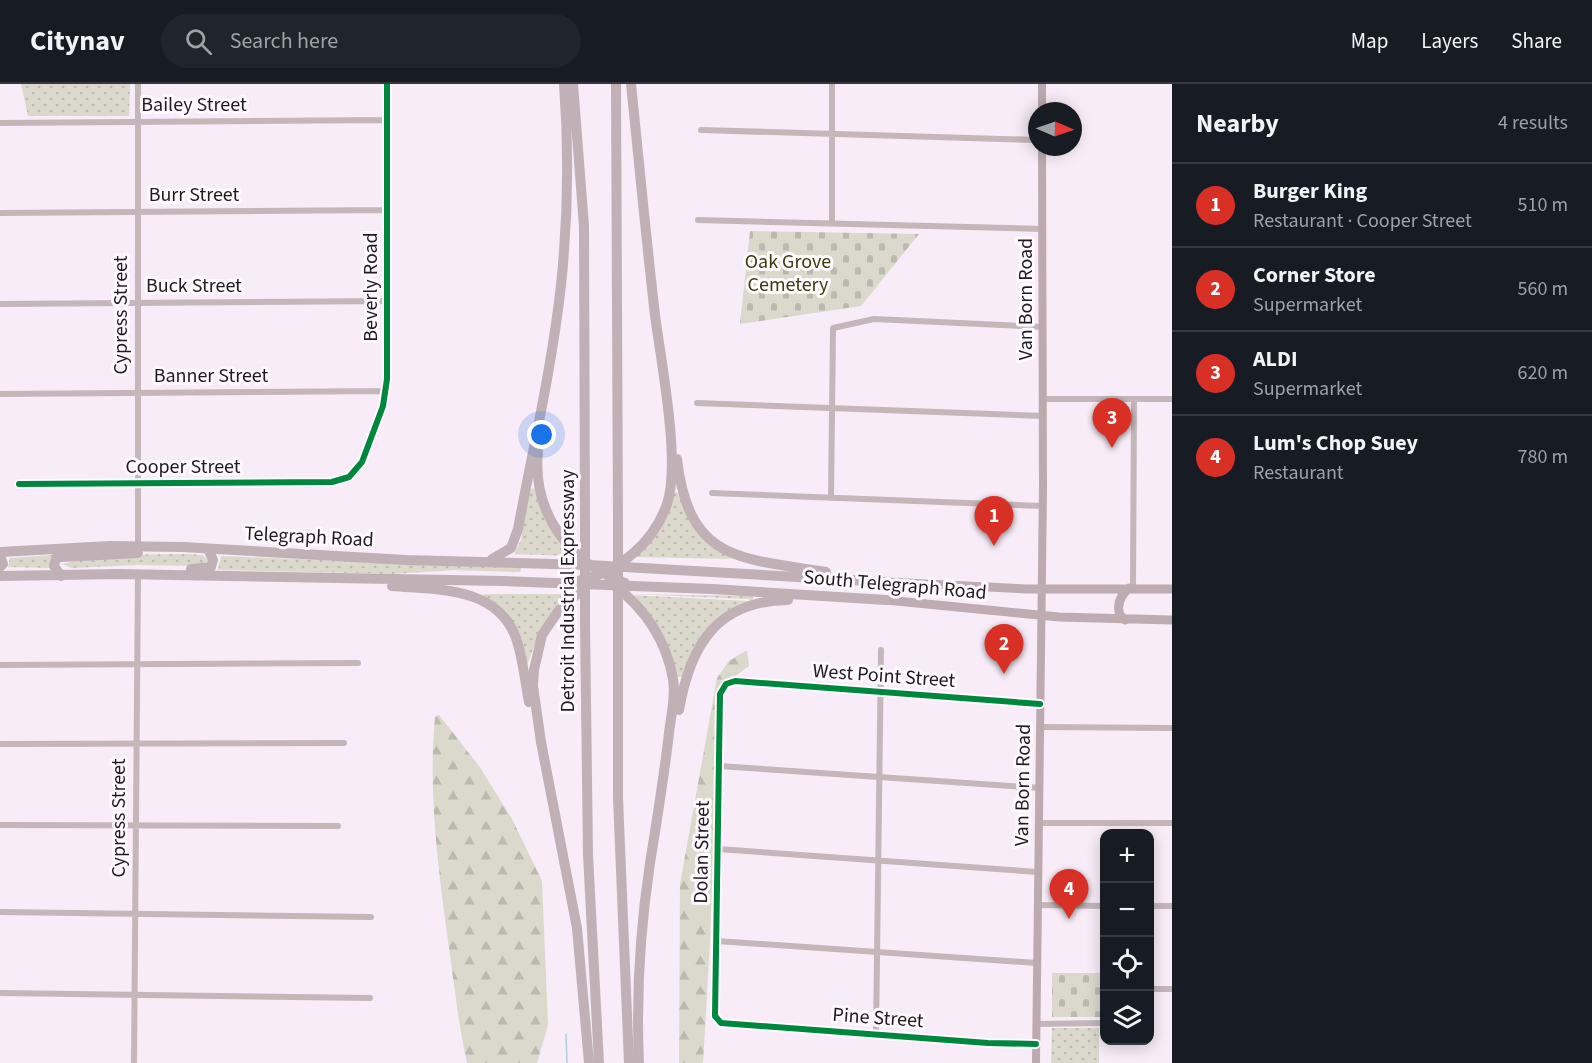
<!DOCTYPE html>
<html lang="en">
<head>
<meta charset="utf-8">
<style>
  body { margin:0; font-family:"Source Sans 3",sans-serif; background:#20242c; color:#f1f3f6 }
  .controls { position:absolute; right:18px; bottom:18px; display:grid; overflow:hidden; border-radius:12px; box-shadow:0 3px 15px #0003 }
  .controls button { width:54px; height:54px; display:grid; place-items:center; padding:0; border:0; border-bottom:2px solid #363941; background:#171b24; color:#f1f3f6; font:30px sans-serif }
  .compass { position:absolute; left:1028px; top:18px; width:54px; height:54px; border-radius:50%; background:#171b24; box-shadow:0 3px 15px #0003; rotate:92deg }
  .you { position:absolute; left:542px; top:351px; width:21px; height:21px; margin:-15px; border:4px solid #fff; border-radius:50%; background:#1a73e8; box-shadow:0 0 0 9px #1a73e833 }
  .badge { display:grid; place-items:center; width:39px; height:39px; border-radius:50%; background:#d93025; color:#fff; font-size:20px; font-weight:700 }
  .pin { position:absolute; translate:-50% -50px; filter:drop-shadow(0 2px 3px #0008) }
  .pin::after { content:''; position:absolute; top:32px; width:21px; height:18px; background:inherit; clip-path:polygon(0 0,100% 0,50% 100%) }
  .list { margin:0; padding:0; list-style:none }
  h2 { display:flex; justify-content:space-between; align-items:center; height:78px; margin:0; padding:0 24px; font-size:26px }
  h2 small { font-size:20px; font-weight:400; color:#9ea1a6 }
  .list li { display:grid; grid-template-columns:39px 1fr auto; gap:18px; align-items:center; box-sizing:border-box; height:84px; padding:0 24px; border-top:2px solid #363941 }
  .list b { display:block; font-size:22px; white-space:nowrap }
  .list p { margin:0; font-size:20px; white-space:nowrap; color:#9ea1a6 }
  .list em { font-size:20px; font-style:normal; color:#9ea1a6 }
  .icon { flex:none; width:33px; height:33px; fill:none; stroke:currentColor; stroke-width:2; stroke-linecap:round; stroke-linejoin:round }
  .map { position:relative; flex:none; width:1172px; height:979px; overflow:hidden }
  header { display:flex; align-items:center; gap:36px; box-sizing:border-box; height:84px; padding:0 30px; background:#171b24; border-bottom:2px solid #363941 }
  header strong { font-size:28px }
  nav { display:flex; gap:33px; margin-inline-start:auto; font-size:21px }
  .search { width:420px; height:54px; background:#20242c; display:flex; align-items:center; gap:15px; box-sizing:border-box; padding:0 21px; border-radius:33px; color:#9ea1a6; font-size:22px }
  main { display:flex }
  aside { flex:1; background:#171b24 }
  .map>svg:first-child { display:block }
  .grass { fill:url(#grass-dots) }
  .forest { fill:url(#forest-firs) }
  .cemetery { fill:url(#cemetery-stones) }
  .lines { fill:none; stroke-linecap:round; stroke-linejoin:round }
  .stream { stroke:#b2cce3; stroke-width:1.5 }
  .street { stroke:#c4b6b9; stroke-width:6 }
  .secondary { stroke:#bcaaae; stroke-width:8 }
  .primary { stroke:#beacb2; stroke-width:9 }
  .highway { stroke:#c2b0b7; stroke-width:10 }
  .highway-bridge { stroke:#c2b0b7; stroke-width:10 }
  .cycleway-casing { stroke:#fffafe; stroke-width:10 }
  .cycleway { stroke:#00873e; stroke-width:6 }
  .labels { text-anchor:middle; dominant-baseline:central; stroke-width:6; stroke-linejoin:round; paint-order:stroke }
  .street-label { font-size:20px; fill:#211921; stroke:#fffafe }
  .park-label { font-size:20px; fill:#363e0b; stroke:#fffafe }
</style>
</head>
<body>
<header>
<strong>Citynav</strong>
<div class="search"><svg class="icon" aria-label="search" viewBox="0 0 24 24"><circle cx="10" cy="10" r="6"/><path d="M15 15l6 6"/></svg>Search here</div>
<nav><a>Map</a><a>Layers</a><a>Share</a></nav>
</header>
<main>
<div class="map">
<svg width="1172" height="979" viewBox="0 0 1172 979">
  <defs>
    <pattern id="grass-dots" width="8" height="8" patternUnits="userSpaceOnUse" patternTransform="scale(1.5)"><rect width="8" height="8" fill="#dad9cc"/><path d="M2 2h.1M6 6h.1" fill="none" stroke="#bbbaaf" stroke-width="1.8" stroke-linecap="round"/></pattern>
    <pattern id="forest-firs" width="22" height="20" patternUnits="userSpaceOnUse" patternTransform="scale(1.5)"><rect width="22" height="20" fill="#dad9cc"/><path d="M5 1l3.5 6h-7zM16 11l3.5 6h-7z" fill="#bbbaaf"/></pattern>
    <pattern id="cemetery-stones" width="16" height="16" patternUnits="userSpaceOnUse" patternTransform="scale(1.5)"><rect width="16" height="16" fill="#dad9cc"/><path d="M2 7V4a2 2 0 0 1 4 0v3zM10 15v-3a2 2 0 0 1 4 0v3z" fill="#bbbaaf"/></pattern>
  </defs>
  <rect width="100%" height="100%" fill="#f7ecf7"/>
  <path class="grass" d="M21,0H130L129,32H28Z
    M534,404L546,438L572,472L514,470L521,456L529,406Z
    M675,408L678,409L687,431L731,475L635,473Z
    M187,470L203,471L208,477L196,482L137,481L72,484L62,480L97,471Z
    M52,471L49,484L8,483L10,474Z
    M221,472L521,484L520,488L455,486L392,490L218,486Z
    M484,510H569L541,544L528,579H525L521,560L483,512Z
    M629,510L752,512L753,515L750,518L749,515Z
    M630,511L748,517V519C712,540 695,551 682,593H677Z
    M1052,944H1099V979H1051Z"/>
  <path class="forest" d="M747,566L749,582L719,604L710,858L703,979H679L680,800L717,594L729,577Z
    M439,631L479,682L512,735L542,797L548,941L537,979H467C458,938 454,898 448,857C438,782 428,708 435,633Z"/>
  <path class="cemetery" d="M750,147L919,150L861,222L740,240Z
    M1052,889H1104V933H1052Z"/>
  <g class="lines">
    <path class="stream" d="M566,950L567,979"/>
    <path class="street" d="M832,0V139
      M0,39L388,36
      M701,46L1037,56
      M0,129L387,126
      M698,136L1042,145
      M0,220L388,217
      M0,310L385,307
      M1043,315H1172
      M697,319L1043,332
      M19,400L332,398L349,393L362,378L383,322L387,295V0
      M712,409L1042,422
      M831,414L833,244L874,235L1043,243
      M138,462V0
      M1133,504L1134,315
      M0,581L358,579
      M1041,643L1172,644
      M0,660L344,659
      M719,682L1040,704
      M1040,739H1172
      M0,741L338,742
      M718,765L1038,788
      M1038,821L1104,822
      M1150,822H1172
      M0,828L371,833
      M717,857L1037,879
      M1150,905H1172
      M0,909L370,914
      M1036,940L1104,939
      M876,950L881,566
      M1036,960L988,959L721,939L715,932L720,610L726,600L735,597L1040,620
      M134,979L138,490"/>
    <path class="secondary" d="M1042,27V0
      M1036,979L1043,403L1042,63"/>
    <path class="primary" d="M886,498L1026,505H1172
      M886,516L1059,533L1172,536
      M1125,536L1120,531C1116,520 1121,511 1129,504"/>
    <path class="highway" d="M573,0L584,142L585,439
      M616,0L618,440
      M538,368C532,428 569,479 625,499
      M677,375C689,478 740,474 826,488
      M0,468L110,462L183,463L406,476L589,481L886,498
      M0,472L3,480L0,483
      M492,475L511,464L518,445C533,364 552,283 561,201C568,135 569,66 564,0
      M191,485L211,483L213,476L208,465
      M0,492L119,490L504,497L712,505L886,516
      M61,492L54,482L56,474L61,473L138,469
      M578,497C618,488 653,460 667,420C681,378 661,278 655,231C646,154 639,77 631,0
      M614,501C644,524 666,556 673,595C676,613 671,631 669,649C664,693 657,736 650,779C640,846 636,912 639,979
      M392,502C438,506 497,502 516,554C523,574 525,598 529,618
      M585,540L588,771L599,979
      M618,541V714L629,979
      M679,626C690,562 716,517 788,516
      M589,979L577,844L541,658L533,602L534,586L542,551L559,526L589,500"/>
    <path class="highway-bridge" d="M585,439V540
      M618,541V440"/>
    <g class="cycleway-casing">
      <path id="cycleway" d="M19,400L332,398L349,393L362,378L383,322L387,295V0
        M1036,960L988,959L721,939L715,932L720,610L726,600L735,597L1040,620"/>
    </g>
    <use href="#cycleway" class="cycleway"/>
  </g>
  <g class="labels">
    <g class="street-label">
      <text x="194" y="21">Bailey Street</text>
      <text x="194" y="111">Burr Street</text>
      <text x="194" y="202">Buck Street</text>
      <text transform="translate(371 203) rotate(-90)">Beverly Road</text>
      <text transform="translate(1026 215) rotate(-90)">Van Born Road</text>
      <text transform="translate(121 231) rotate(-90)">Cypress Street</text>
      <text x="211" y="292">Banner Street</text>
      <text x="183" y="383">Cooper Street</text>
      <text transform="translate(309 453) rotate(3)">Telegraph Road</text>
      <text transform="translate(895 501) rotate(5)">South Telegraph Road</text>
      <text transform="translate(568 507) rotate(-90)">Detroit Industrial Expressway</text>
      <text transform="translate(884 592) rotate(4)">West Point Street</text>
      <text transform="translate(1023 701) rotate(-89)">Van Born Road</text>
      <text transform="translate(119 734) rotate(-90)">Cypress Street</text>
      <text transform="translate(702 768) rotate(-89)">Dolan Street</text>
      <text transform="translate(878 934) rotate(4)">Pine Street</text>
    </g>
    <g class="park-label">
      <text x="788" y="178">Oak Grove<tspan x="788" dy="23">Cemetery</tspan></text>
    </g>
  </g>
</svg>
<div class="controls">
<button>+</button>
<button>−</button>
<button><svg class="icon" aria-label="locate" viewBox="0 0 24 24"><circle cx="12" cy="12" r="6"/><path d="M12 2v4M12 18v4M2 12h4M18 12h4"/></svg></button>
<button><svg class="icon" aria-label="layers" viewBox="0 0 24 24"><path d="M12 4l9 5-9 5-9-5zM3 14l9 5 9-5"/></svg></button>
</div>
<svg class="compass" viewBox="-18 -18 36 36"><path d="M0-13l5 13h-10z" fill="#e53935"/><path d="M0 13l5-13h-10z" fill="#9ea1a6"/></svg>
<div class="you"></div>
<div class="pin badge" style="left:994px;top:462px">1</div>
<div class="pin badge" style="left:1004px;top:590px">2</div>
<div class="pin badge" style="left:1112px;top:364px">3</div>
<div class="pin badge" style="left:1069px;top:835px">4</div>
</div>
<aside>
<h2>Nearby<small>4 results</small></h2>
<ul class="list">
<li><span class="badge">1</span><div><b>Burger King</b><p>Restaurant · Cooper Street</p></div><em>510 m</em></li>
<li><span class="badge">2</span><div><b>Corner Store</b><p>Supermarket</p></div><em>560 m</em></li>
<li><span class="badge">3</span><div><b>ALDI</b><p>Supermarket</p></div><em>620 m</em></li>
<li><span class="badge">4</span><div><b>Lum's Chop Suey</b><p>Restaurant</p></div><em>780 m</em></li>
</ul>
</aside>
</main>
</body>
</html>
